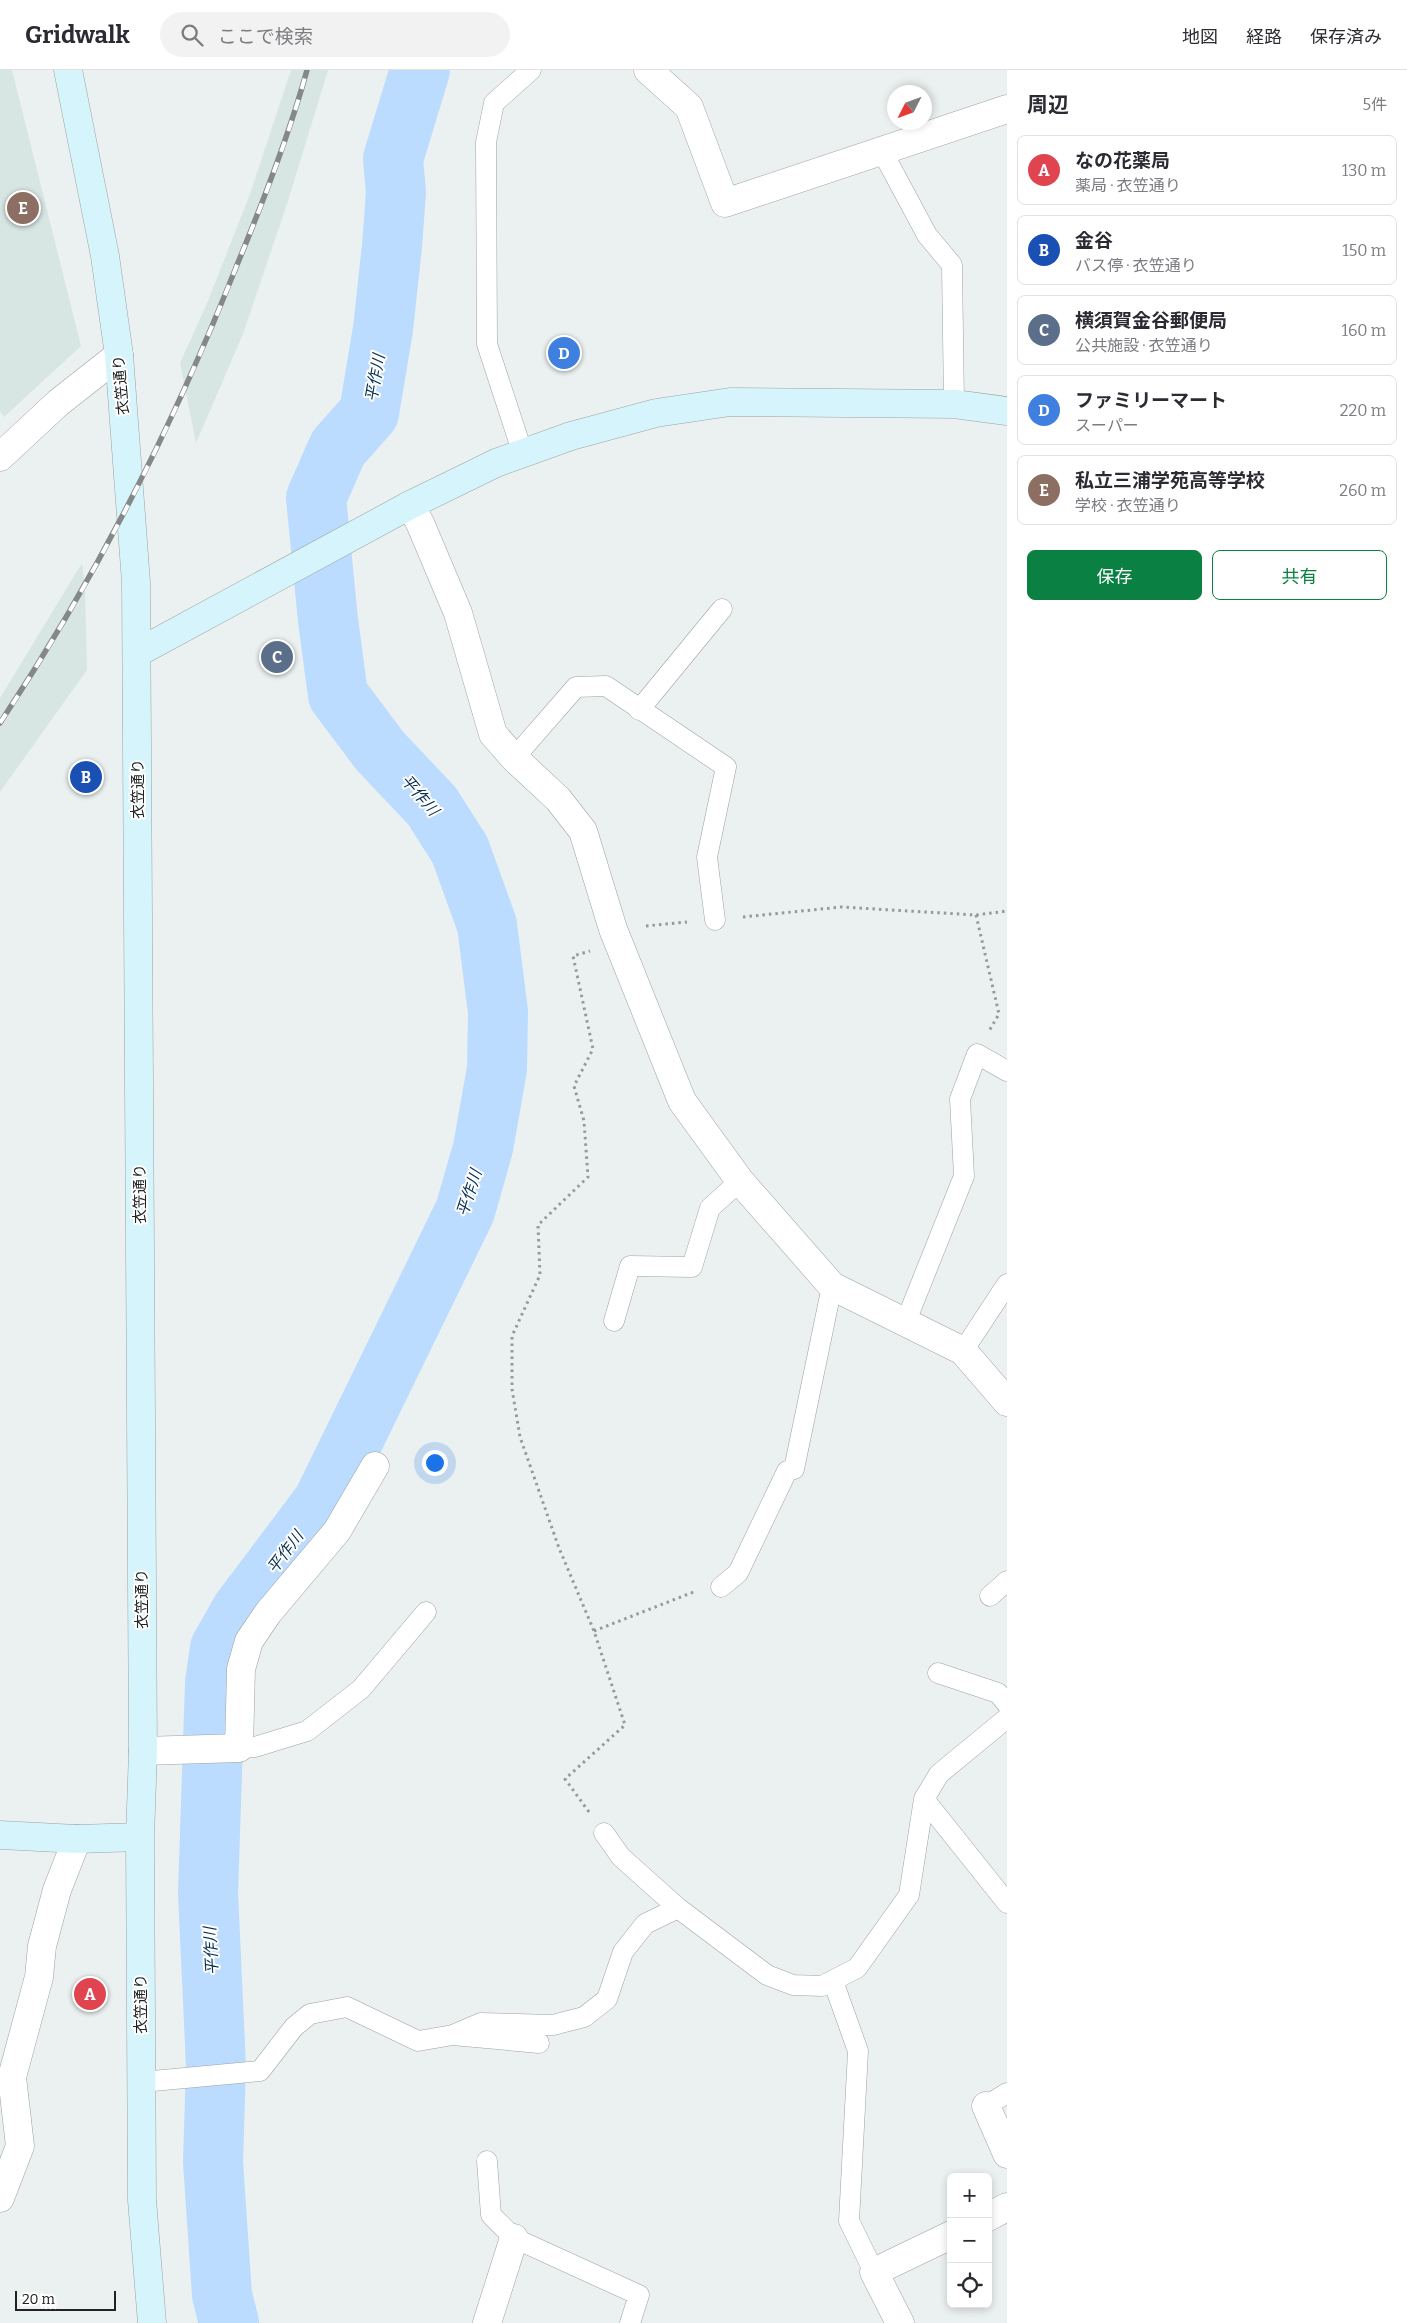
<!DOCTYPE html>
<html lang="ja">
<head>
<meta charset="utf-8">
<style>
  body { margin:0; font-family:Bitter,"Noto Sans JP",serif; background:#f2f2f3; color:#2b2b33 }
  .controls { position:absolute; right:15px; bottom:15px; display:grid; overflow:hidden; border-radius:8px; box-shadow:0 2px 8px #0003 }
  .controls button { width:45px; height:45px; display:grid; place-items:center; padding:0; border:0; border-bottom:1px solid #e1e1e2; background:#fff; color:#2b2b33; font:25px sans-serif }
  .compass { position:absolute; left:887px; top:15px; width:45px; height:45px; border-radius:50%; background:#fff; box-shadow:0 2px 8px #0003; rotate:228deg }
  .scale { position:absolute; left:15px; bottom:12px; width:101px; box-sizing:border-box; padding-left:5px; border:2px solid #212323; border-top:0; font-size:14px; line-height:18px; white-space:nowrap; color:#212323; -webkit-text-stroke:4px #fff; paint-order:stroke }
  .you { position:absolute; left:434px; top:1392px; width:18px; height:18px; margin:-12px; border:4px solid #fff; border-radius:50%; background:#1a73e8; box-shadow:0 0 0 8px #1a73e833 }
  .badge { display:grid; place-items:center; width:32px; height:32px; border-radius:50%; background:#0b8043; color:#fff; font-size:16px; font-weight:700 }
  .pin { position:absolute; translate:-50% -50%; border:2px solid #fff; box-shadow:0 1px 5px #0006 }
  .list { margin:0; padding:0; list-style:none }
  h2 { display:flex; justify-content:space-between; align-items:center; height:65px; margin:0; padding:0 20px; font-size:21px }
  h2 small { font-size:16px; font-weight:400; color:#7c7c81 }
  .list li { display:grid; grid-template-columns:32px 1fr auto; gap:15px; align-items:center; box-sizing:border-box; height:70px; margin:0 10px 10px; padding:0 10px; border:1px solid #e1e1e2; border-radius:8px }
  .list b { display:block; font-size:19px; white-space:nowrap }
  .list p { margin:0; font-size:16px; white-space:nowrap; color:#7c7c81 }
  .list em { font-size:16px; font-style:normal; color:#7c7c81 }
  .actions { display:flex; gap:10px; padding:15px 20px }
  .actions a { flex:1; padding:11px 0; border:1px solid #0b8043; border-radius:8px; text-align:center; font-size:18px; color:#0b8043 }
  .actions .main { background:#0b8043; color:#fff }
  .icon { flex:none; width:28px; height:28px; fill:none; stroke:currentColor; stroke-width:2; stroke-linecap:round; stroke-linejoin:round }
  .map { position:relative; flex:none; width:1007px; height:2253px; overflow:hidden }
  header { display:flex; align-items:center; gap:30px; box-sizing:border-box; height:70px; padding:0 25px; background:#fff; border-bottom:1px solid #e1e1e2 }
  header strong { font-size:24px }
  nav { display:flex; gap:28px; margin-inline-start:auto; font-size:18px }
  .search { width:350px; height:45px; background:#f2f2f3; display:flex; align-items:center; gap:12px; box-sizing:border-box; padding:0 18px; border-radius:28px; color:#7c7c81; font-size:19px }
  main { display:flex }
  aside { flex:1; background:#fff }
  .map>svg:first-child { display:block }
  .built { fill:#d8e6e3 }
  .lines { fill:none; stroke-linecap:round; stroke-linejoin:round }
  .river { stroke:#bbdcfe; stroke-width:60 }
  .lane-casing { stroke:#9da2a1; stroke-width:21 }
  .street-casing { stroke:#9da2a1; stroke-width:29 }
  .secondary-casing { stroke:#9da2a1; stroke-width:29 }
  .path { stroke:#969a99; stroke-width:3; stroke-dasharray:2.5 4; stroke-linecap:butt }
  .lane { stroke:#fff; stroke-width:20 }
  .street { stroke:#fff; stroke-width:28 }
  .secondary { stroke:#d6f4fc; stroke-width:28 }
  .rail-casing { stroke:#848888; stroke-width:5.5 }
  .rail { stroke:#fff; stroke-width:4; stroke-dasharray:11; stroke-linecap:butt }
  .labels { text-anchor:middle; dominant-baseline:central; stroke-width:4; stroke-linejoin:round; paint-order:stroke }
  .street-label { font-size:15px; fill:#212323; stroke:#fff }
  .water-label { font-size:16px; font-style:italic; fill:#083154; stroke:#fff }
</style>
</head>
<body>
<header>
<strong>Gridwalk</strong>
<div class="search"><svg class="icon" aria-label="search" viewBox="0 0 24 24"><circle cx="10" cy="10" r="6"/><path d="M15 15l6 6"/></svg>ここで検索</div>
<nav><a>地図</a><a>経路</a><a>保存済み</a></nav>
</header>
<main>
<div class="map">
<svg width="1007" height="2253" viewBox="0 0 1007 2253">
  <rect width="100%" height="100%" fill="#ebf1f0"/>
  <path class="built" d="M0,0H12L81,276L4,347L0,341Z
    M291,0H328L288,131L243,264L196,373L180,293L208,231L250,124Z
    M82,493L85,517L87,600L0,722V628Z"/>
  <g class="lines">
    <path class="river" d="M229,2253L222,2225L213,2092L216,1996L208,1823L215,1613L220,1578L241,1541L323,1432L465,1141L483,1078L497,999L498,942L487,855L460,780L432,736L380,681L338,625L328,550L316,428L338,378L369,343L383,259L392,176L396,122L393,89L420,0"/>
    <g class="lane-casing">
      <path id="lane" d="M882,81L927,165L952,195L954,334
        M523,384L487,274L486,72L494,33L531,0
        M639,640L722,539
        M514,688L576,617L606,616L726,697L707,787L715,850
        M614,1251L630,1196L692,1197L710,1138L740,1111
        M906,1251L964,1106L960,1029L977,984L1007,1001
        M963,1281L1007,1214
        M721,1517L738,1503L787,1401L794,1399L832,1216
        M990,1526L1007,1511
        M938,1603L998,1623L1007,1634
        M239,1678L255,1677L307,1661L361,1619L426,1542
        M924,1729L1007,1833
        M604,1763L621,1787L678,1838
        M833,1911L858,1981L849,2151L874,2202
        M453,1965L481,1953L553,1955L584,1947L607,1929L623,1882L645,1854L678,1838L767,1905L793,1915L822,1916L857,1898L909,1825L924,1729L939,1704L1007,1648
        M142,2012L260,2001L294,1957L310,1944L347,1937L418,1971L453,1965L539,1973
        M986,2036L1007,2023
        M487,2091L491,2145L514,2168L639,2225L630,2253"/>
    </g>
    <g class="street-casing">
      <path id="street" d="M648,0L689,37L725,133L1007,39
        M0,387L58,333L119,285
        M410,435L420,453L458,543L493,664L514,688L558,729L583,761L613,859L682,1031L740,1111L832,1216L963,1281L1007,1332
        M143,1681L239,1678L241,1599L249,1571L268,1543L337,1461L375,1396
        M986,2036L1007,2084
        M0,2128L20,2076L12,2007L39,1907L42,1876L57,1820L77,1769
        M988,2147L1007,2137
        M487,2253L514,2168
        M900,2253L874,2202L951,2165"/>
    </g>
    <g class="secondary-casing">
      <path id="secondary" d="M68,0L105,186L119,285L136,512L143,1681L140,1767L142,2130L152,2253
        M137,583L410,435L496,393L571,366L656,343L730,332L954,334L1007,341
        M0,1765L77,1769L140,1767"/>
    </g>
    <path class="path" d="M976,845L999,944L989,961
      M743,847L841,837L976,845L1007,841
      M646,856L687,852
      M594,1561L696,1521
      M589,1742L565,1709L625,1655L594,1561L559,1478L520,1367L512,1319V1266L540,1205L538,1155L588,1107L584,1051L574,1016L593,979L573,886L590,881"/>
    <use href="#lane" class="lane"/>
    <use href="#street" class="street"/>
    <use href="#secondary" class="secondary"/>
    <g class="rail-casing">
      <path id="rail" d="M0,653C96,508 173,357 237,195C263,132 289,66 307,0"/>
    </g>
    <use href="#rail" class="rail"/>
  </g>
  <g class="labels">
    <g class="street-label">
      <text transform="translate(121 315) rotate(-95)">衣笠通り</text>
      <text transform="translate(138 719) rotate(-90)">衣笠通り</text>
      <text transform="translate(140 1124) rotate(-90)">衣笠通り</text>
      <text transform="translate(142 1529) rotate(-90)">衣笠通り</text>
      <text transform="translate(141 1934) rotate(-90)">衣笠通り</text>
    </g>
    <g class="water-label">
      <text transform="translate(375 308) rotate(-80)">平作川</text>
      <text transform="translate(420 725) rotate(49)">平作川</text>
      <text transform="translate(469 1123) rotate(-72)">平作川</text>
      <text transform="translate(285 1482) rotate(-53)">平作川</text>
      <text transform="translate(211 1881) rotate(-93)">平作川</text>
    </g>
  </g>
</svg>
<div class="controls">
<button>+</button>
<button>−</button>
<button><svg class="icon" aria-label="locate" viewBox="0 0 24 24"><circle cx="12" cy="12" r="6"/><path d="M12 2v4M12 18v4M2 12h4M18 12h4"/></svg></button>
</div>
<svg class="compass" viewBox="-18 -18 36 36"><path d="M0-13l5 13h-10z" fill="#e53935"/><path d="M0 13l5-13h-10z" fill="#7c7c81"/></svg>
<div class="scale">20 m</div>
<div class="you"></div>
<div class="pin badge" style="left:90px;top:1924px;background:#e0444e">A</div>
<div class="pin badge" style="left:86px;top:707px;background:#1a4fb4">B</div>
<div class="pin badge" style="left:277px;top:587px;background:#5c6f8a">C</div>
<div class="pin badge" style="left:564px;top:283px;background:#3f7fe0">D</div>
<div class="pin badge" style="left:23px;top:138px;background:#8d6e63">E</div>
</div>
<aside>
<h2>周辺<small>5件</small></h2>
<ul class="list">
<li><span class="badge" style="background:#e0444e">A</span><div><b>なの花薬局</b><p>薬局 · 衣笠通り</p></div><em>130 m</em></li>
<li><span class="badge" style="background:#1a4fb4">B</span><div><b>金谷</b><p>バス停 · 衣笠通り</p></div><em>150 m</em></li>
<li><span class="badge" style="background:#5c6f8a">C</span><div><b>横須賀金谷郵便局</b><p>公共施設 · 衣笠通り</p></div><em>160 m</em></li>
<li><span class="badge" style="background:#3f7fe0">D</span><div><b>ファミリーマート</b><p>スーパー</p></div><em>220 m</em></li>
<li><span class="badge" style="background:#8d6e63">E</span><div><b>私立三浦学苑高等学校</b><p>学校 · 衣笠通り</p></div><em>260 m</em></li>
</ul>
<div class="actions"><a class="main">保存</a><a>共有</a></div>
</aside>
</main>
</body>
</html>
